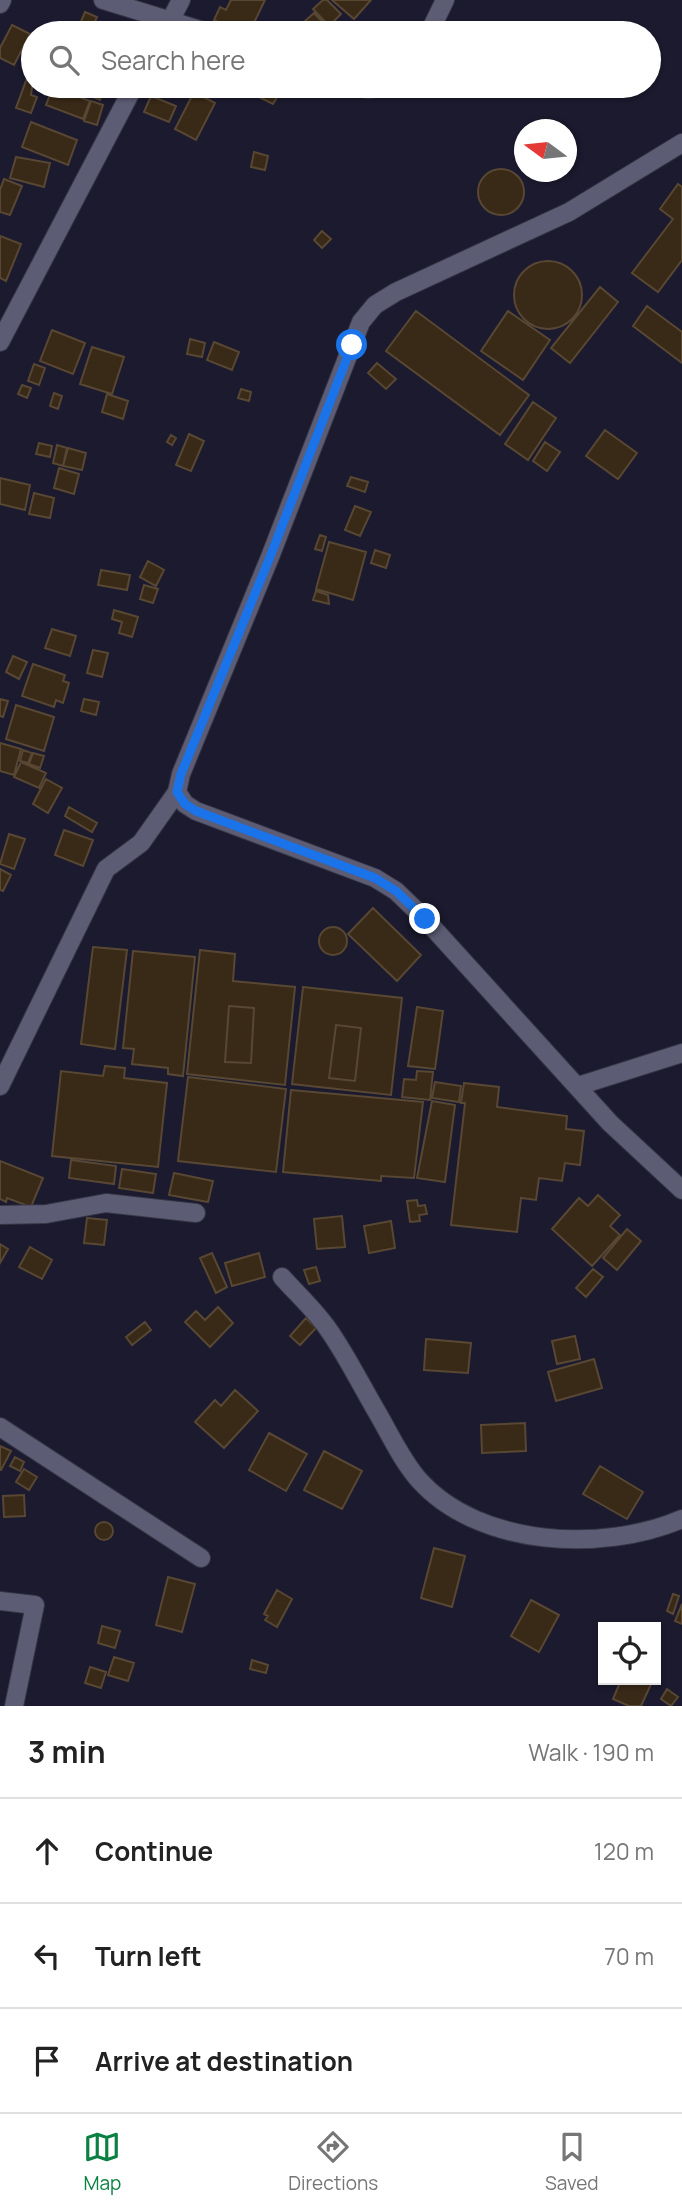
<!DOCTYPE html>
<html lang="en">
<head>
<meta charset="utf-8">
<style>
  body { margin:0; font-family:Manrope,sans-serif; background:#f2f2f2; color:#222 }
  .controls { position:absolute; right:21px; bottom:21px; display:grid; overflow:hidden; border-radius:0px; box-shadow:0 2px 5px #0004 }
  .controls button { width:63px; height:63px; display:grid; place-items:center; padding:0; border:0; border-bottom:2px solid #e0e0e0; background:#fff; color:#222; font:35px sans-serif }
  .compass { position:absolute; left:514px; top:119px; width:63px; height:63px; border-radius:50%; background:#fff; box-shadow:0 2px 5px #0004; rotate:285deg }
  .stop { position:absolute; width:21px; height:21px; margin:-16px; border:5px solid #1a73e8; border-radius:50%; background:#fff }
  .stop.end { background:#1a73e8; border-color:#fff; box-shadow:0 2px 7px #0008 }
  .list { margin:0; padding:0; list-style:none }
  h2 { display:flex; justify-content:space-between; align-items:center; height:91px; margin:0; padding:0 28px; font-size:30px }
  h2 small { font-size:23px; font-weight:400; color:#767676 }
  .list li { display:grid; grid-template-columns:46px 1fr auto; gap:21px; align-items:center; box-sizing:border-box; height:105px; padding:0 28px; border-top:2px solid #e0e0e0 }
  .list b { display:block; font-size:26px; white-space:nowrap }
  .list em { font-size:23px; font-style:normal; color:#767676 }
  .icon { flex:none; width:38px; height:38px; fill:none; stroke:currentColor; stroke-width:2; stroke-linecap:round; stroke-linejoin:round }
  .map { position:relative; flex:none; width:682px; height:1706px; overflow:hidden }
  .search { position:absolute; background:#fff; box-shadow:0 2px 5px #0004; left:21px; right:21px; top:21px; height:77px; display:flex; align-items:center; gap:18px; box-sizing:border-box; padding:0 24px; border-radius:38px; color:#767676; font-size:26px }
  .sheet { height:406px; background:#fff }
  nav { display:flex; justify-content:space-around; align-items:center; box-sizing:border-box; height:98px; border-top:2px solid #e0e0e0; background:#fff; font-size:19px; color:#767676 }
  nav a { display:grid; justify-items:center; gap:4px }
  nav .on { color:#0b8043 }
  .map>svg:first-child { display:block }
  .building { fill:#392917; stroke:#574733; stroke-width:2; fill-rule:evenodd }
  .lines { fill:none; stroke-linecap:round; stroke-linejoin:round }
  .minor-casing { stroke:#373646; stroke-width:20 }
  .minor { stroke:#5c5c74; stroke-width:18 }
  .route { stroke:#1a73e8; stroke-width:9 }
</style>
</head>
<body>
<div class="map">
<svg width="682" height="1706" viewBox="0 0 682 1706">
  <rect width="100%" height="100%" fill="#1b1a2e"/>
  <path class="building" d="M231,0H265L249,33H241L214,20L220,7L226,10Z
    M323,0H327L341,14L329,26L313,9Z
    M332,0H371L354,19Z
    M85,12L97,17L91,31L79,26Z
    M314,13L328,28L323,33H316L305,21Z
    M12,25L30,34L14,65L0,58V48Z
    M27,78L33,80L31,95L37,97L31,113L16,108Z
    M67,86H106L100,100Z
    M268,86L282,89L273,104L261,98Z
    M53,87L90,101L83,119L46,105Z
    M194,92L215,103L196,140L175,129Z
    M151,96L176,106L169,122L144,112Z
    M91,101L103,105L97,125L84,121Z
    M31,122L77,140L68,165L22,147Z
    M254,152L268,156L265,170L251,167Z
    M16,157L50,163L44,187L10,178Z
    M478 192a23 23 0 1 1 46 0a23 23 0 1 1-46 0Z
    M4,179L22,186L10,215L0,212V190Z
    M678,184L682,187V260L658,292L632,273L673,219L660,209Z
    M322,231L331,239L322,248L314,240Z
    M0,236L21,244L6,281L0,278Z
    M514 295a34 34 0 1 1 68 0a34 34 0 1 1-68 0Z
    M600,287L618,302L570,363L551,348Z
    M647,306L682,332V363L633,326Z
    M416,311L529,395L500,435L386,351Z
    M508,311L550,340L523,380L481,351Z
    M52,330L85,343L73,374L40,361Z
    M190,339L205,343L202,357L187,354Z
    M214,342L239,352L232,370L207,360Z
    M92,347L124,357L112,394L80,384Z
    M377,363L396,379L386,389L368,373Z
    M34,364L45,368L39,385L28,381Z
    M22,385L31,388L27,398L18,394Z
    M241,389L251,392L249,401L238,398Z
    M54,393L62,396L58,409L50,406Z
    M107,394L128,401L123,419L102,412Z
    M533,402L556,418L528,460L505,444Z
    M605,430L637,453L618,479L586,456Z
    M189,434L204,441L191,471L176,465Z
    M171,435L176,438L172,445L167,442Z
    M545,442L560,452L547,471L533,461Z
    M39,443L52,446L50,457L36,454Z
    M57,445L67,448L63,466L53,463Z
    M68,448L86,453L82,470L63,466Z
    M59,468L79,474L74,494L54,488Z
    M351,477L368,482L365,492L347,486Z
    M0,478L30,485L25,510L0,504Z
    M34,493L54,498L50,518L29,514Z
    M355,506L371,512L360,536L345,530Z
    M320,535L326,537L322,551L315,549Z
    M329,542L366,552L353,600L316,589Z
    M375,550L390,555L386,568L371,563Z
    M148,561L164,570L156,586L140,577Z
    M101,570L130,575L127,590L98,585Z
    M144,585L158,589L153,603L140,599Z
    M316,591L328,595L329,604L313,600Z
    M114,610L138,617L132,637L119,633L122,622L112,619Z
    M52,629L76,636L70,656L45,648Z
    M93,650L108,653L102,677L87,673Z
    M13,656L27,662L19,679L6,672Z
    M33,664L65,675L63,681L69,683L63,703L56,700L54,707L22,696Z
    M0,699L8,701L3,717L0,716Z
    M84,699L99,702L96,715L81,711Z
    M16,705L54,717L44,751L6,739Z
    M0,743L21,749L14,775L0,771Z
    M23,750L32,753L28,763L20,761Z
    M33,753L44,756L40,768L29,764Z
    M21,762L46,773L39,788L14,777Z
    M46,779L62,788L48,813L33,804Z
    M69,807L97,823L92,832L65,816Z
    M64,830L93,840L83,866L55,855Z
    M9,834L25,839L14,869L0,864Z
    M0,869L11,875L3,891L0,890Z
    M373,908L421,955L397,981L348,934Z
    M319 941a14 14 0 1 1 28 0a14 14 0 1 1-28 0Z
    M93,947L127,950L115,1049L81,1044Z
    M200,950L235,954L233,981L295,987L285,1085L187,1074ZM229,1006L254,1008L251,1063L225,1062Z
    M133,951L195,957L183,1076L168,1074V1068L132,1064L134,1049L123,1048Z
    M303,987L402,998L391,1095L292,1084ZM336,1025L361,1028L355,1081L329,1078Z
    M229,1006L254,1008L251,1063L225,1062Z
    M417,1007L443,1011L435,1069L408,1066Z
    M336,1025L361,1028L355,1081L329,1078Z
    M105,1066L125,1068L124,1078L167,1083L158,1167L52,1156L61,1071L103,1076Z
    M417,1071L433,1072L430,1100L402,1097L404,1079L416,1080Z
    M188,1077L286,1089L276,1172L178,1161Z
    M435,1082L461,1086L459,1102L432,1098Z
    M464,1083L499,1087L497,1107L567,1116L566,1129L584,1131L580,1165L565,1163L562,1181L539,1178L536,1200L521,1198L517,1232L451,1225L465,1103H461Z
    M291,1090L423,1102L414,1178L381,1176V1181L283,1172Z
    M432,1101L455,1105L445,1182L417,1178Z
    M71,1160L116,1166L114,1184L69,1178Z
    M0,1161L43,1178L31,1207L7,1198L6,1202L0,1199Z
    M122,1169L156,1174L153,1193L119,1188Z
    M174,1173L213,1181L208,1202L169,1195Z
    M598,1195L620,1215L610,1226L620,1235L592,1266L552,1229L579,1198L588,1206Z
    M417,1200L418,1206L425,1205L427,1214L419,1215L420,1221L410,1222L407,1201Z
    M342,1216L345,1247L317,1249L314,1219Z
    M87,1218L107,1220L104,1245L84,1243Z
    M391,1221L395,1248L369,1253L364,1226Z
    M627,1229L641,1241L617,1270L603,1258Z
    M0,1244L8,1249L0,1263Z
    M30,1247L52,1260L42,1279L19,1267Z
    M212,1253L227,1287L216,1293L200,1258Z
    M259,1253L265,1277L232,1286L225,1263Z
    M316,1267L320,1281L309,1284L304,1270Z
    M593,1269L603,1277L586,1297L576,1288Z
    M218,1307L233,1323L210,1347L185,1322L196,1311L205,1320Z
    M306,1318L316,1328L300,1345L290,1336Z
    M145,1322L151,1330L132,1345L126,1337Z
    M575,1336L580,1359L557,1364L552,1341Z
    M426,1339L471,1343L468,1373L424,1370Z
    M594,1359L602,1388L556,1401L548,1372Z
    M235,1390L258,1411L224,1448L195,1422L215,1400L221,1406Z
    M525,1423L526,1451L482,1453L481,1425Z
    M269,1433L307,1454L286,1491L249,1470Z
    M0,1446L11,1451L1,1470H0Z
    M324,1451L362,1471L342,1509L304,1490Z
    M15,1457L24,1462L20,1471L10,1466Z
    M600,1466L643,1492L627,1519L583,1494Z
    M24,1469L37,1477L29,1490L16,1482Z
    M24,1495L25,1516L4,1517L3,1496Z
    M95 1531a9 9 0 1 1 18 0a9 9 0 1 1-18 0Z
    M434,1548L465,1556L452,1607L421,1598Z
    M168,1577L195,1584L182,1632L156,1625Z
    M277,1590L292,1599L277,1627L265,1620L268,1616L264,1614Z
    M673,1594L679,1596L673,1614L667,1611Z
    M531,1600L559,1615L539,1652L511,1636Z
    M682,1604V1624L675,1621Z
    M102,1626L120,1631L115,1648L98,1643Z
    M114,1657L134,1663L128,1681L108,1675Z
    M252,1660L268,1665L266,1673L250,1669Z
    M90,1667L106,1672L101,1688L85,1683Z
    M621,1680H653L641,1706H629L613,1699Z
    M667,1689L678,1697L671,1706L661,1699Z"/>
  <g class="lines">
    <g class="minor-casing">
      <path id="minor" d="M103,0L210,33
        M0,4L2,0
        M164,33L181,0
        M429,33L445,0
        M356,86L368,89L388,86
        M682,143L569,212L396,292L375,305L361,322L270,557L181,774L177,792L185,804L196,811L375,878L396,891L425,919L610,1123L682,1190
        M0,342L134,86
        M0,1086L106,869L141,843L177,792
        M578,1086L682,1053
        M0,1215L46,1214L106,1203L196,1213
        M282,1277C297,1294 315,1310 328,1329C345,1353 359,1381 374,1407C388,1430 401,1460 419,1480C479,1547 603,1553 682,1519
        M0,1427L201,1558
        M0,1601L35,1605L14,1706"/>
    </g>
    <use href="#minor" class="minor"/>
  </g>
  <g class="lines">
    <path class="route" d="M352,345L270,557L181,774L177,792L185,804L196,811L375,878L396,891L425,919"/>
  </g>
</svg>
<div class="controls">
<button><svg class="icon" aria-label="locate" viewBox="0 0 24 24"><circle cx="12" cy="12" r="6"/><path d="M12 2v4M12 18v4M2 12h4M18 12h4"/></svg></button>
</div>
<svg class="compass" viewBox="-18 -18 36 36"><path d="M0-13l5 13h-10z" fill="#e53935"/><path d="M0 13l5-13h-10z" fill="#767676"/></svg>
<div class="stop" style="left:352px;top:345px"></div>
<div class="stop end" style="left:425px;top:919px"></div>
<div class="search"><svg class="icon" aria-label="search" viewBox="0 0 24 24"><circle cx="10" cy="10" r="6"/><path d="M15 15l6 6"/></svg>Search here</div>
</div>
<section class="sheet">
<h2>3 min<small>Walk · 190 m</small></h2>
<ul class="list">
<li><svg class="icon" aria-label="ahead" viewBox="0 0 24 24"><path d="M12 20V5M6 11l6-6 6 6"/></svg><div><b>Continue</b></div><em>120 m</em></li>
<li><svg class="icon" aria-label="left" viewBox="0 0 24 24"><path d="M17 20v-9H6M10 6l-5 5 5 5"/></svg><div><b>Turn left</b></div><em>70 m</em></li>
<li><svg class="icon" aria-label="arrive" viewBox="0 0 24 24"><path d="M6 21V4h12l-3 4 3 4H6"/></svg><div><b>Arrive at destination</b></div></li>
</ul>
</section>
<nav>
<a class="on"><svg class="icon" aria-label="map" viewBox="0 0 24 24"><path d="M3 6l6-2 6 2 6-2v14l-6 2-6-2-6 2zM9 4v14M15 6v14"/></svg>Map</a>
<a><svg class="icon" aria-label="directions" viewBox="0 0 24 24"><path d="M12 3l9 9-9 9-9-9zM9 14v-3h6M13 9l2 2-2 2"/></svg>Directions</a>
<a><svg class="icon" aria-label="saved" viewBox="0 0 24 24"><path d="M7 4h10v16l-5-4-5 4z"/></svg>Saved</a>
</nav>
</body>
</html>
